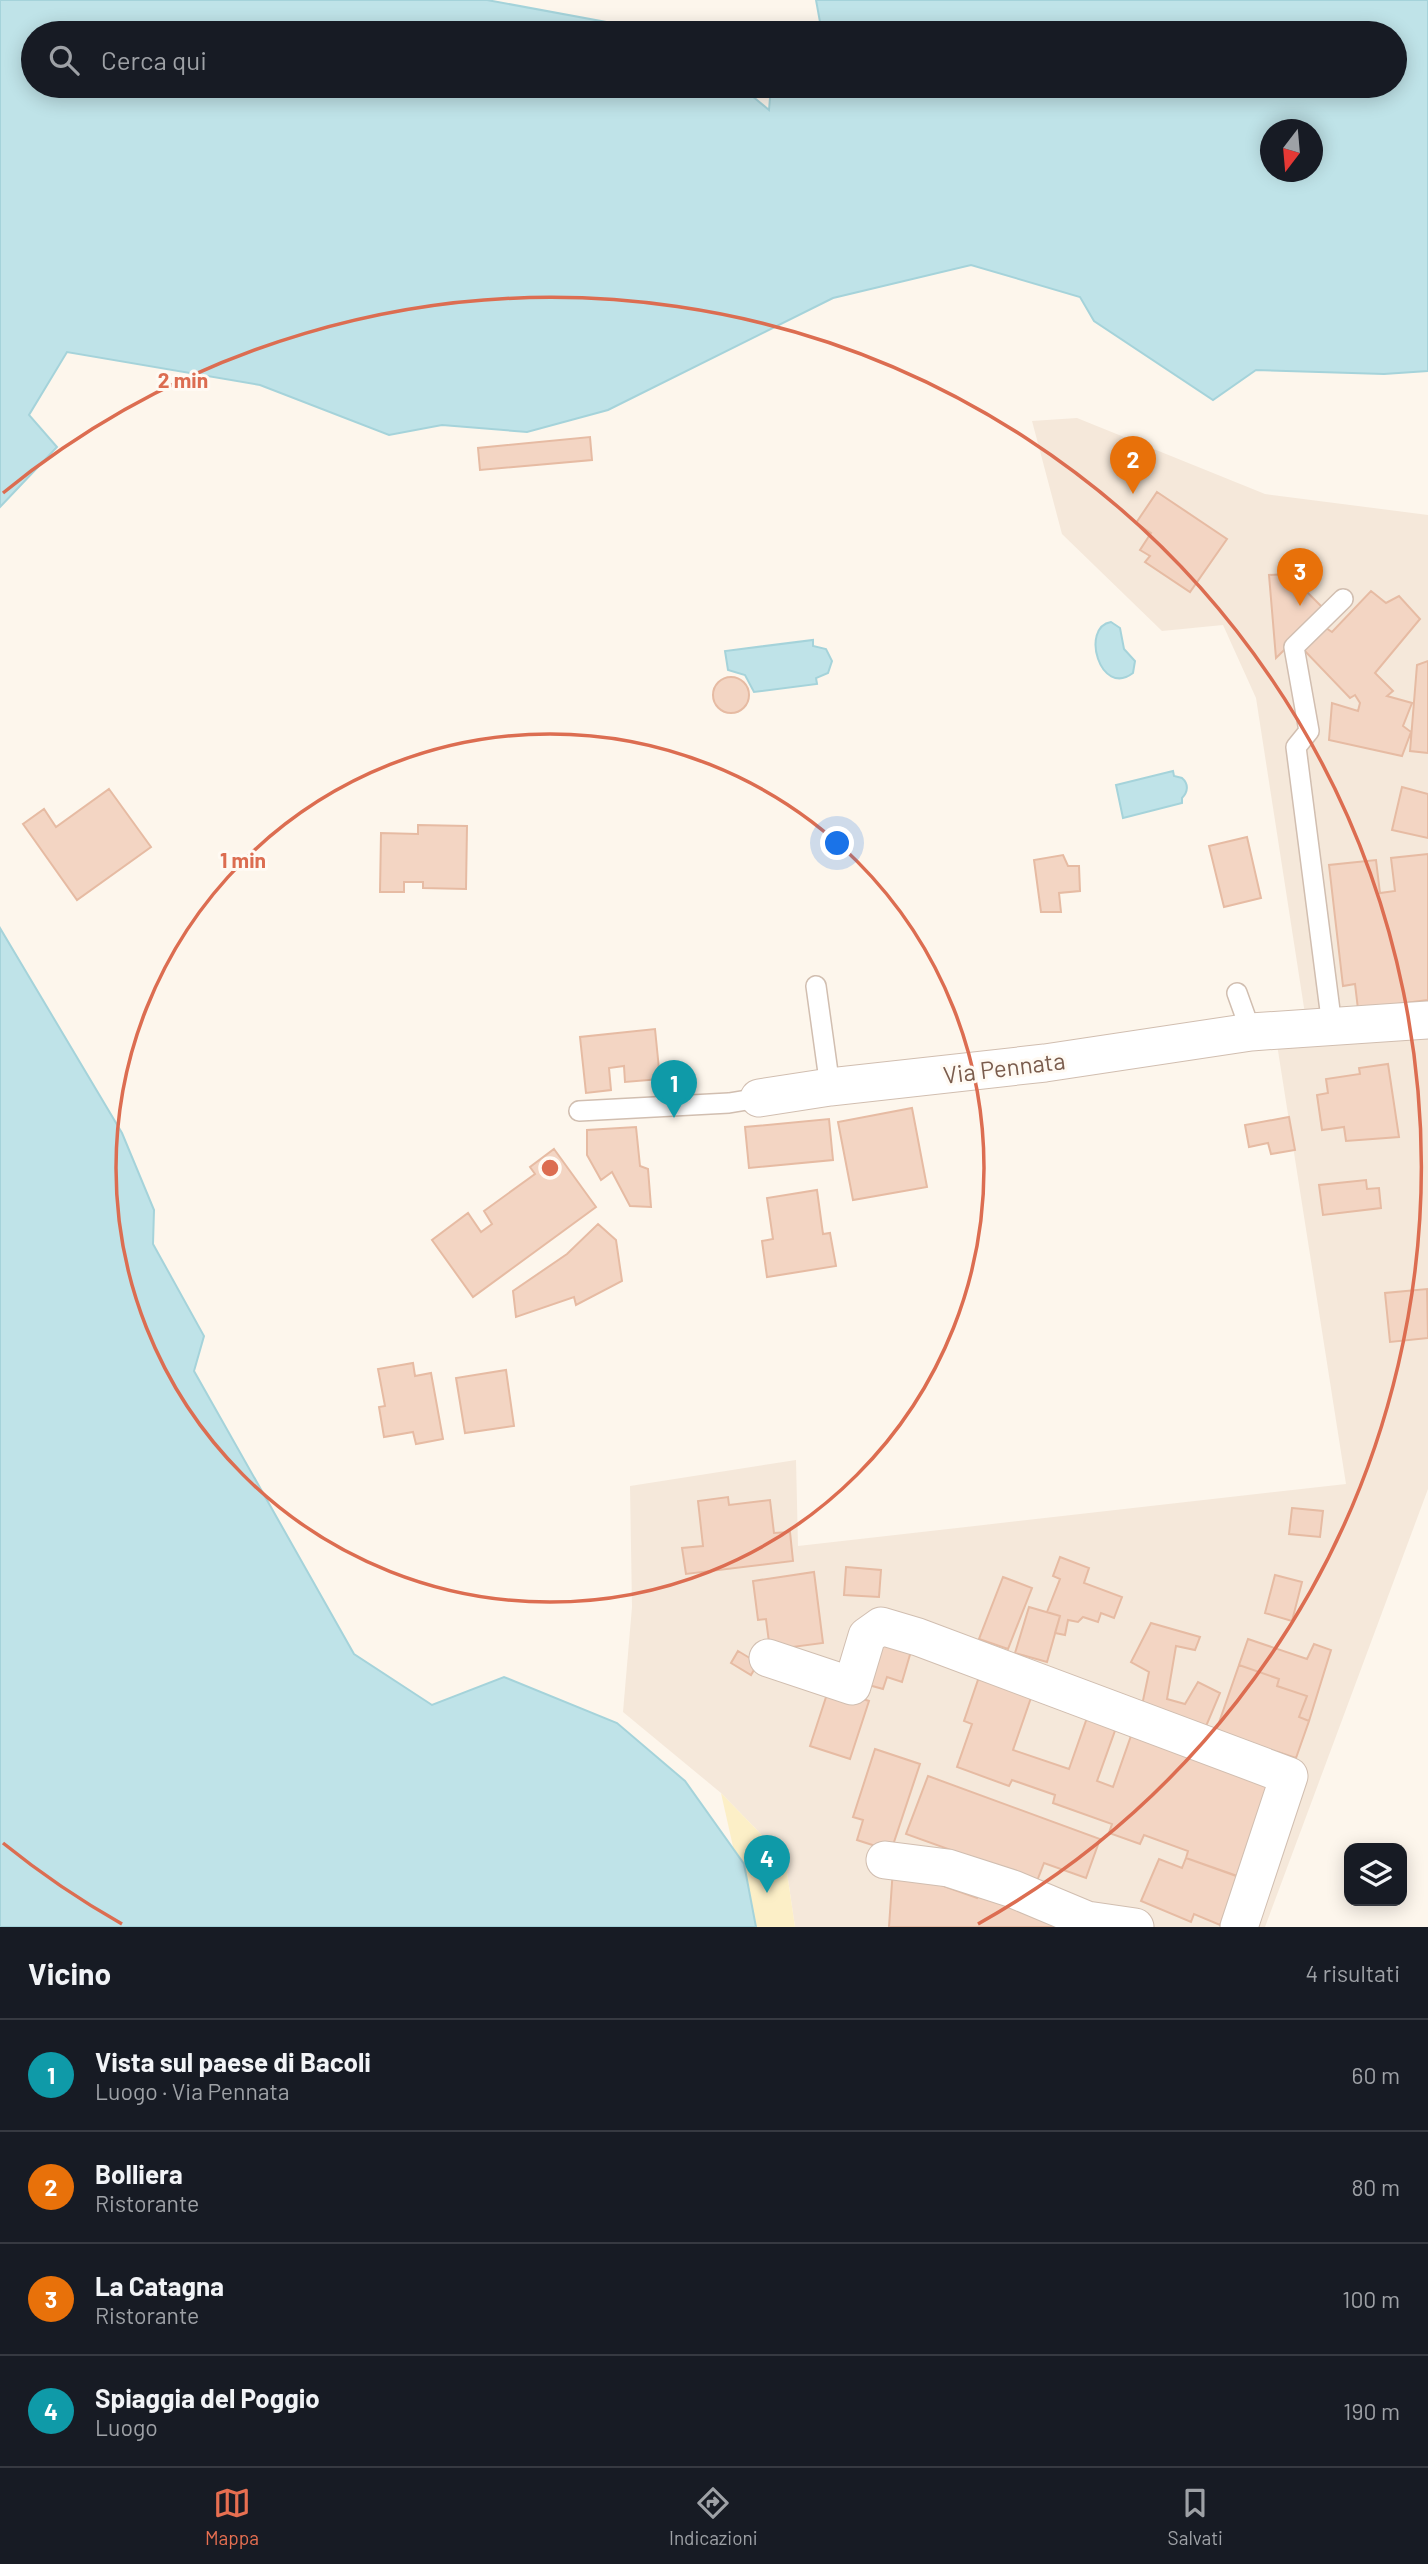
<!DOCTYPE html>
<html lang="it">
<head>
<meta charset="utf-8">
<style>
  body { margin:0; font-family:Barlow,sans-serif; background:#20242c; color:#f1f3f6 }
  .controls { position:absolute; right:21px; bottom:21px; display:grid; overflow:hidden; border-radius:14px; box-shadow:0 4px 18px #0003 }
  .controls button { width:63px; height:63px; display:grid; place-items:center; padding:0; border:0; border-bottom:2px solid #363941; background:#171b24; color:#f1f3f6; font:35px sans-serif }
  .compass { position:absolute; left:1260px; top:119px; width:63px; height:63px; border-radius:50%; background:#171b24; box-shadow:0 4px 18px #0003; rotate:196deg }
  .you { position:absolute; left:838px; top:844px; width:24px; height:24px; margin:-18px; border:5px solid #fff; border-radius:50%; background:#1a73e8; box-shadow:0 0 0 10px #1a73e833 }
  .badge { display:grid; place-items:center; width:46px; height:46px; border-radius:50%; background:#e76f51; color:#fff; font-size:23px; font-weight:700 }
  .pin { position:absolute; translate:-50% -58px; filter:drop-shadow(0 2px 4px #0008) }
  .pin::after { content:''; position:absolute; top:37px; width:24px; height:21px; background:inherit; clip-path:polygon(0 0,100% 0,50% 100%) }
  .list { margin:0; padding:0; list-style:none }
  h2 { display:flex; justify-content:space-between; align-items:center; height:91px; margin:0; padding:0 28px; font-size:30px }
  h2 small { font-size:23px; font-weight:400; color:#9ea1a6 }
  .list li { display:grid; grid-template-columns:46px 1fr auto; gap:21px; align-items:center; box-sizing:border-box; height:112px; padding:0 28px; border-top:2px solid #363941 }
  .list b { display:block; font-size:26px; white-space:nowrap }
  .list p { margin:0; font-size:23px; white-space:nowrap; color:#9ea1a6 }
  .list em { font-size:23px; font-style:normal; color:#9ea1a6 }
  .icon { flex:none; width:38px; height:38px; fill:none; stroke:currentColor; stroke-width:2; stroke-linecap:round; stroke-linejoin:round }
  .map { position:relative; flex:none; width:1428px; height:1927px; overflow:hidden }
  .search { position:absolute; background:#171b24; box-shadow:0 4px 18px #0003; left:21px; right:21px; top:21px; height:77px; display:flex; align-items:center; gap:18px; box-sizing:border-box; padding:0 24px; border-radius:38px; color:#9ea1a6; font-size:26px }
  .sheet { height:539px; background:#171b24 }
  nav { display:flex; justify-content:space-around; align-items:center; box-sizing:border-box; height:98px; border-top:2px solid #363941; background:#171b24; font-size:19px; color:#9ea1a6 }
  nav a { display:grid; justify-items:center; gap:4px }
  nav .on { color:#e76f51 }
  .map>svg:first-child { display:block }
  .residential { fill:#f5e8da }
  .sand { fill:#fcefc7 }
  .water { fill:#bfe3e8; stroke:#a5d3da; stroke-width:2; fill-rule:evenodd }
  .building { fill:#f3d5c3; stroke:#e6bba3; stroke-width:2 }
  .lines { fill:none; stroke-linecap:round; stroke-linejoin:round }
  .service-casing { stroke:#d1beb0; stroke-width:22 }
  .minor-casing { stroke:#d1beb0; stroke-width:39 }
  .service { stroke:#fff; stroke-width:19 }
  .minor { stroke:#fff; stroke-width:37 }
  .ring { fill:none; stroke:#dc6d51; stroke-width:3.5 }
  .labels { text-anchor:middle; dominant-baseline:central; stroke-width:6; stroke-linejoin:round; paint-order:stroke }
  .street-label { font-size:24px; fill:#7a5c4d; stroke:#fffaf3 }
  .centre { fill:#dc6d51; stroke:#fffaf3; stroke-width:3.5 }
  .ring-label { font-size:21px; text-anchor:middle; font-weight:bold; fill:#dc6d51; stroke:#fffaf3; stroke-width:6; stroke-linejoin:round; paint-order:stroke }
</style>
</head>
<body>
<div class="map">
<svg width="1428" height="1927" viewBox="0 0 1428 1927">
  <rect width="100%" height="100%" fill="#fdf6ec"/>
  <path class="residential" d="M1077,418L1265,494L1428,515V1489L1265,1927H795L785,1859L721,1793L623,1712L632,1607L630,1486L796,1460L798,1546L1346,1484L1276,1038L1305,1014L1256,698L1223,625L1162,631L1062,534L1032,421Z"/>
  <path class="sand" d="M721,1793L785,1859L795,1927H751Z"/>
  <path class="water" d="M0,0H487L666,33H33V86H745V90L769,110L771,86H1395V33H822L816,0H1428V371L1384,374L1256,370L1213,400L1094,321L1080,297L971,265L833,298L608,410L527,432L442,425L389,435L260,385L67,352L29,415L57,447L0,507ZM1270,130H1312V172H1270Z
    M1111,622L1120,628L1124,649L1135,661L1133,673C1100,698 1080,627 1111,622Z
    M813,640V646L826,649L832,661L828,673L816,678L817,684L754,692L745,675L728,670L725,651Z
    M1173,771L1174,776L1182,778C1189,784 1188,792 1182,798V803L1123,818L1116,785Z
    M0,928L122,1133L154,1210L153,1244L204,1336L194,1371L354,1654L432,1705L504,1677L617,1723L685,1781L744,1864L756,1927H0Z"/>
  <path class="building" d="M590,437L592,460L480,470L478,448Z
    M1157,492L1227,539L1190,592L1145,562L1150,556L1140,550L1151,533L1136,523Z
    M1289,574L1325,610L1276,658L1269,575Z
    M1371,591L1386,603L1399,596L1420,619L1375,673L1393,691L1387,696L1412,703L1403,726L1411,732L1402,756L1329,740L1332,703L1358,711L1360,703L1355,695L1350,698L1301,647L1320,624L1332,632Z
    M1428,661V753L1410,751L1417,665Z
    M713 695a18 18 0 1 1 36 0a18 18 0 1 1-36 0Z
    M1402,787L1428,794V838L1392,830Z
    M109,789L151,847L77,900L23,824L44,809L56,827Z
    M418,825L467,826L466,889L423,888V882H404V892H380L381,833L418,834Z
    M1247,837L1261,898L1224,907L1209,846Z
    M1428,854V1000L1358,1009L1355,984L1343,986L1329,865L1376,860L1380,893L1395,891L1391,858Z
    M1063,855L1068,866H1079L1080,891L1059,893L1061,912H1041L1034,860Z
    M655,1029L660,1079L625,1082L624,1066L609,1068L611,1090L586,1093L580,1037Z
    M1388,1064L1399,1137L1346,1141L1344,1127L1322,1130L1317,1095L1328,1093L1326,1079L1360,1074L1359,1068Z
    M912,1108L927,1187L853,1200L838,1122Z
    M1289,1117L1295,1150L1271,1154L1268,1143L1249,1147L1245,1125Z
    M829,1119L833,1160L749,1168L745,1127Z
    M636,1127L640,1166L648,1169L651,1207L630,1206L612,1172L601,1180L587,1155V1130Z
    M554,1149L596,1207L473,1297L432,1240L468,1213L481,1232L492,1224L484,1211L535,1174L530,1167Z
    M1366,1180L1367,1189L1379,1188L1381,1208L1323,1215L1319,1185Z
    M817,1190L823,1234L830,1233L836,1266L767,1277L762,1241L773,1239L767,1198Z
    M598,1224L616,1240L622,1281L576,1305L574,1297L516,1317L513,1291L567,1254Z
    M1427,1289L1428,1338L1390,1342L1385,1293Z
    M413,1363L415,1376L431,1373L443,1439L416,1444L413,1432L384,1437L379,1407L385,1406L378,1369Z
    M506,1370L514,1426L465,1433L456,1378Z
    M728,1497L729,1505L770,1500L774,1533L790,1532L793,1561L686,1574L682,1548L703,1546L698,1501Z
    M1292,1508L1323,1511L1320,1537L1289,1534Z
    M1060,1557L1089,1568L1084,1583L1122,1597L1114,1618L1101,1613L1098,1622L1083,1617L1078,1622L1068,1620L1065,1635L1055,1633L1060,1616L1047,1612L1060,1579L1053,1576Z
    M846,1567L881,1570L879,1597L844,1595Z
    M814,1572L823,1643L770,1650L766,1619L758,1620L753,1581Z
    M1275,1575L1302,1582L1292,1621L1265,1613Z
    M1003,1577L1032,1588L1008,1649L979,1639Z
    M1029,1607L1060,1616L1047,1662L1015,1653Z
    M1151,1623L1200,1637L1195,1650L1176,1646L1167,1699L1185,1704L1198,1682L1220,1693L1204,1731L1141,1710L1149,1672L1131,1662Z
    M881,1631L914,1641L902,1682L887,1677L883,1689L865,1684Z
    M1248,1639L1307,1659L1314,1644L1331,1650L1309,1721L1299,1717L1307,1696L1277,1686L1279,1679L1239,1665Z
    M738,1651L758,1663L751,1675L731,1663Z
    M1239,1665L1279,1679L1277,1686L1307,1696L1299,1717L1309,1721L1296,1758L1278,1752L1276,1759L1214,1737Z
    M981,1671L1034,1689L1013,1750L1069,1769L1088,1715L1117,1725L1097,1781L1113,1787L1132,1733L1276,1785L1243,1878L1186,1858L1188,1851L1144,1835L1140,1844L1109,1833L1112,1824L1053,1803L1055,1795L1012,1780L1009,1786L957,1767L972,1724L964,1721Z
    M829,1688L869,1701L850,1759L810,1746Z
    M875,1749L920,1764L891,1851L857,1840L863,1820L853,1817Z
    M928,1776L1100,1839L1086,1878L1044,1863L1037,1881L906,1834Z
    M1186,1858L1239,1877L1220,1925L1194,1914L1191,1922L1141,1901L1159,1859L1182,1868Z
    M893,1868L977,1898L981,1885L1062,1927H889Z"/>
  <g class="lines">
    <g class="service-casing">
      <path id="service" d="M816,986L830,1087
        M1237,993L1251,1032
        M1332,1026L1296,747L1309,731L1294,647L1343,599
        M579,1111L729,1103L759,1098"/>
    </g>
    <g class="minor-casing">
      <path id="minor" d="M759,1098L830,1087L1045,1063L1251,1032L1428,1020
        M768,1658L852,1686L867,1636L881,1626L918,1637L1289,1776L1239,1927
        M885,1860L948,1868L1013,1889L1087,1920L1135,1927"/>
    </g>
    <use href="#service" class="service"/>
    <use href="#minor" class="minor"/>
  </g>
  <g class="ring">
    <circle cx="550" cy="1168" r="434"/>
    <path d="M122 1924A869 869 0 0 1 3 1843M3 493A869 869 0 1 1 978 1924"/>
  </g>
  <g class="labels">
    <g class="street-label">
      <text transform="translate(1004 1067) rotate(-7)">Via Pennata</text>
    </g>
  </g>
  <circle cx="550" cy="1168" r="10" class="centre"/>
  <g class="ring-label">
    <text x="183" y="388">2 min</text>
    <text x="243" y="868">1 min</text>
  </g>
</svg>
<div class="controls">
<button><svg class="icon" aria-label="layers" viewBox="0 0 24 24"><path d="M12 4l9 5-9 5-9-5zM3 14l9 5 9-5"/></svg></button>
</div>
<svg class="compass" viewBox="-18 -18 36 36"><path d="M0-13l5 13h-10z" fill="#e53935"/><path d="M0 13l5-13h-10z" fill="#9ea1a6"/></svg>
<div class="you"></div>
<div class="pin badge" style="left:674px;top:1118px;background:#0f9aa8">1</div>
<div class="pin badge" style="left:1133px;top:494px;background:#e8710a">2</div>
<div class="pin badge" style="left:1300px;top:606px;background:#e8710a">3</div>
<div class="pin badge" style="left:767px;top:1893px;background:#0f9aa8">4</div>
<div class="search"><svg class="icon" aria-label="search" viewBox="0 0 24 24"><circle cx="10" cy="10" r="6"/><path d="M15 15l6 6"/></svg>Cerca qui</div>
</div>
<section class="sheet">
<h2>Vicino<small>4 risultati</small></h2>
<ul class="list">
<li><span class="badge" style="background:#0f9aa8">1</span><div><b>Vista sul paese di Bacoli</b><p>Luogo · Via Pennata</p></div><em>60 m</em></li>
<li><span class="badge" style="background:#e8710a">2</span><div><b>Bolliera</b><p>Ristorante</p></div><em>80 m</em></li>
<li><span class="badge" style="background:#e8710a">3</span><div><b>La Catagna</b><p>Ristorante</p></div><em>100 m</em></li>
<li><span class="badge" style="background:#0f9aa8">4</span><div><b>Spiaggia del Poggio</b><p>Luogo</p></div><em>190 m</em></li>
</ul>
</section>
<nav>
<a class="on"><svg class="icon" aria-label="map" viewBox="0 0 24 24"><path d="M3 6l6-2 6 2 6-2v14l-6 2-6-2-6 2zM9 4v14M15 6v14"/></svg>Mappa</a>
<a><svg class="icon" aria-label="directions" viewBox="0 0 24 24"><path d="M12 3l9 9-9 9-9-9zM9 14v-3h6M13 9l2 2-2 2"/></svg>Indicazioni</a>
<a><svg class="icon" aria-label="saved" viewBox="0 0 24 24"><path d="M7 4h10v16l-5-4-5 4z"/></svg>Salvati</a>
</nav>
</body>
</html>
